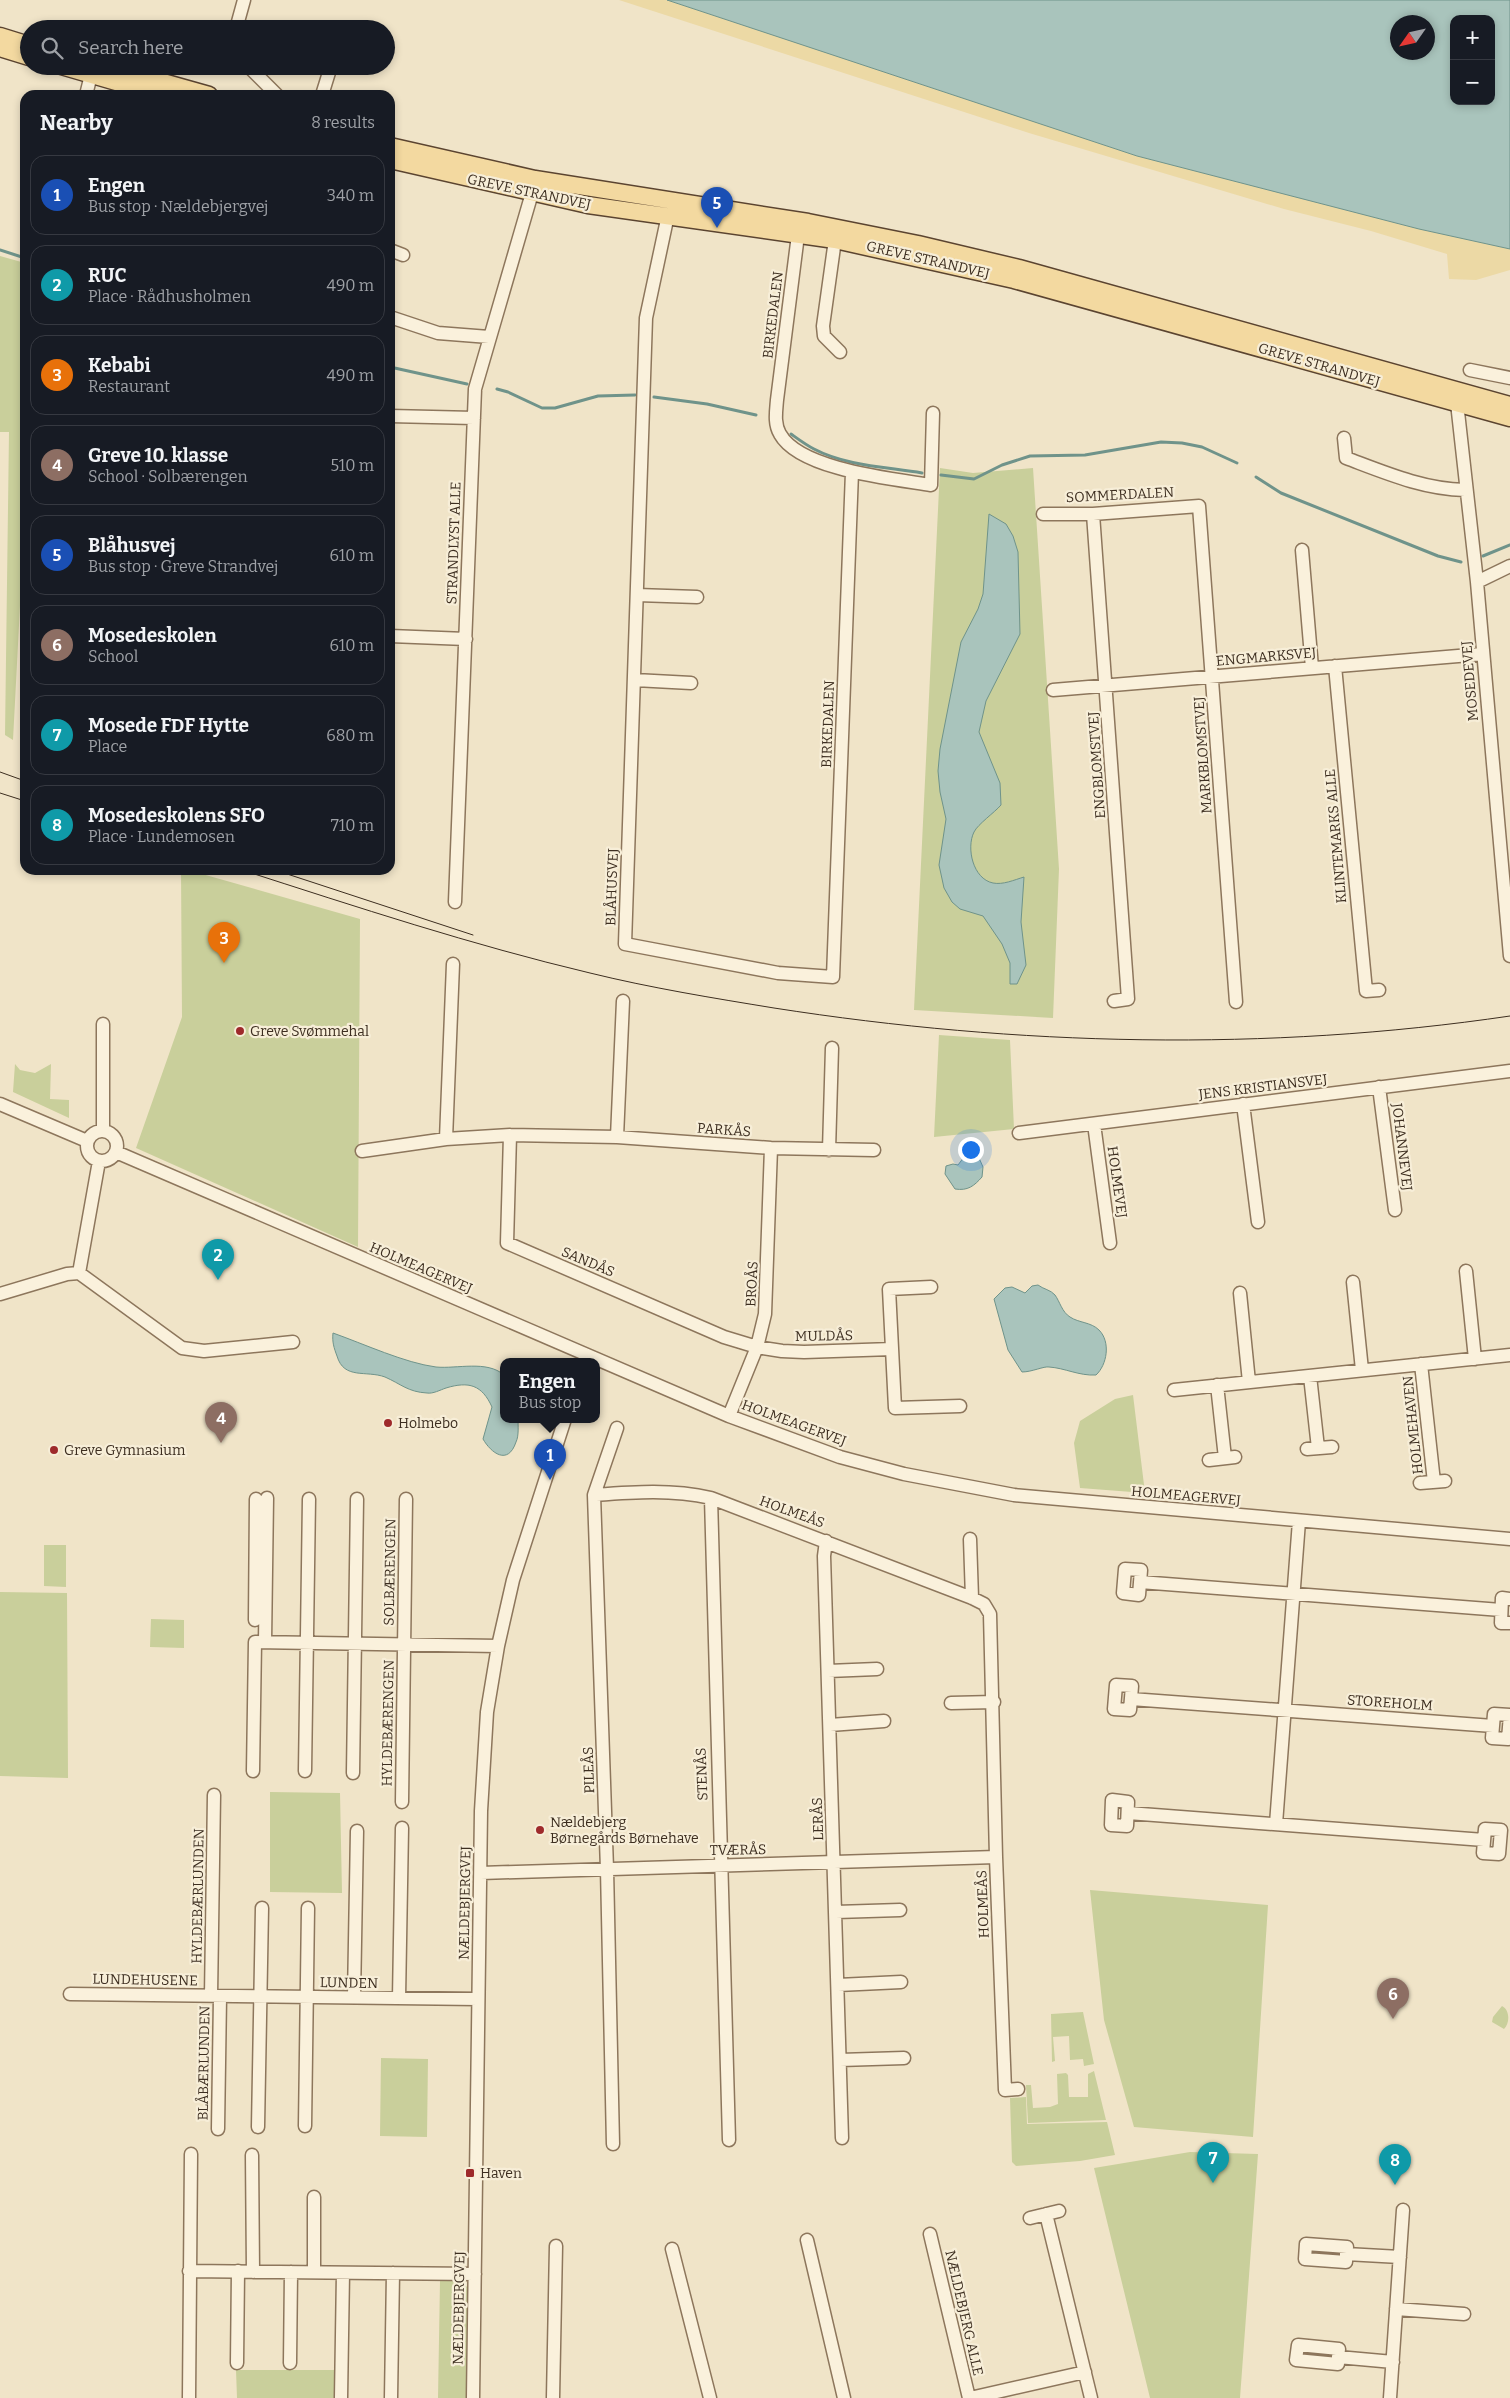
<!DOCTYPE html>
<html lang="en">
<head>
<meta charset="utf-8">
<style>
  body { margin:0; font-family:Bitter,serif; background:#242831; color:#f1f3f6 }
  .controls { position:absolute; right:15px; top:15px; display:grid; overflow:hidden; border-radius:10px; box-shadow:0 2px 8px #0003 }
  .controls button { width:45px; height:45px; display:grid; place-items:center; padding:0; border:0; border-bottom:1px solid #363941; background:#171b24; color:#f1f3f6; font:25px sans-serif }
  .compass { position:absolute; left:1390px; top:15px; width:45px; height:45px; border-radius:50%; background:#171b24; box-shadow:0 2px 8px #0003; rotate:236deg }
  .you { position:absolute; left:970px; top:1149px; width:18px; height:18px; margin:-12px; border:4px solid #fff; border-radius:50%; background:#1a73e8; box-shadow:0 0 0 8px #1a73e833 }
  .badge { display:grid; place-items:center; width:32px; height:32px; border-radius:50%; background:#0f766e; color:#fff; font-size:16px; font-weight:700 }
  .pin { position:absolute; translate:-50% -41px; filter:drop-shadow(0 1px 2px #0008) }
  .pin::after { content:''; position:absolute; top:26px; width:18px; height:15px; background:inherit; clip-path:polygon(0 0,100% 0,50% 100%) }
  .popup { position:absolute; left:500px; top:1358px; width:100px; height:65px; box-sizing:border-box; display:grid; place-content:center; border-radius:10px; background:#171b24; filter:drop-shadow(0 1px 4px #0005); font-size:16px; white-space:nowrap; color:#9ea1a6 }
  .popup b { font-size:19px; color:#f1f3f6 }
  .popup::after { content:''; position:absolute; left:50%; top:100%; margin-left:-10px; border:10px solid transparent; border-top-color:#171b24 }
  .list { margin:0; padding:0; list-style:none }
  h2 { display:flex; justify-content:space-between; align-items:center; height:65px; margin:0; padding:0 20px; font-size:21px }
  h2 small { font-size:16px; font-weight:400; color:#9ea1a6 }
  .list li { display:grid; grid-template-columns:32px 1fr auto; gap:15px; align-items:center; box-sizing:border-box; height:80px; margin:0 10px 10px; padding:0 10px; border:1px solid #363941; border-radius:15px }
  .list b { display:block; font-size:19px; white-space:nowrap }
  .list p { margin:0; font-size:16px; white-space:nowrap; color:#9ea1a6 }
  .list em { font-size:16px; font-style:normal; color:#9ea1a6 }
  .icon { flex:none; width:28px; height:28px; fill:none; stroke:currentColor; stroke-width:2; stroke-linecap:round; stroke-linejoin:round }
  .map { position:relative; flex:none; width:1510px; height:2398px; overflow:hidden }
  .search { position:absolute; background:#171b24; box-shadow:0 2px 8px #0003; left:20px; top:20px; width:375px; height:55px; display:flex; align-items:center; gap:12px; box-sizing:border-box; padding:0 18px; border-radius:28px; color:#9ea1a6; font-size:19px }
  .panel { position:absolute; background:#171b24; box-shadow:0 2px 8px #0003; left:20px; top:90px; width:375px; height:785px; border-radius:15px }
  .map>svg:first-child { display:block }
  .green { fill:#c9cf9b }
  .sand { fill:#ecd9a5 }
  .water { fill:#a9c4bc; stroke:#6f938a; fill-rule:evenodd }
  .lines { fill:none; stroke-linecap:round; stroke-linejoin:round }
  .stream { stroke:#6f938a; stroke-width:3 }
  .minor-casing { stroke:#8d765c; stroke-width:15 }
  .major-casing { stroke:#5b4430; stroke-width:19 }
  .minor { stroke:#faf1dc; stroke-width:12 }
  .major { stroke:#f3d9a0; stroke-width:16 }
  .tram { stroke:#3d2e20; stroke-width:1 }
  .poi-dot { fill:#9e2a2b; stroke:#f7eed8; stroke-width:2 }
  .labels { text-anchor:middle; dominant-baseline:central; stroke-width:4.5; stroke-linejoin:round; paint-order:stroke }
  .street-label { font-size:14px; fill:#3d2e20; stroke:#f7eed8 }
  .poi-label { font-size:14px; fill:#3d2e20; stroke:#f7eed8; text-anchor:start }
</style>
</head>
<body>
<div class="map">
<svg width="1510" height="2398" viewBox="0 0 1510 2398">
  <rect width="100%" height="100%" fill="#f0e4c8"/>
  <path class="green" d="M0,256L25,263V510L13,740L5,735L9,432H0Z
    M940,468L973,473L1033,468L1059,869L1053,1018L914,1010Z
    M181,870H188L360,919L358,1247L136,1148L182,1017Z
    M939,1035L1010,1040L1014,1129L934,1137Z
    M15,1064L20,1070L35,1073L51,1064L50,1099L69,1100V1118L13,1092Z
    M1133,1395L1145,1493L1080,1488L1074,1443L1080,1421L1115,1399Z
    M44,1545H66V1587L44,1586Z
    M0,1592L67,1593L68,1778L0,1776Z
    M151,1619L184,1620V1648L150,1647Z
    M270,1792L340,1793L342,1893L270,1892Z
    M1090,1890L1268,1905L1253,2137L1134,2127L1104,2020Z
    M1502,2006C1510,2010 1510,2023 1504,2029L1492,2022L1493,2017Z
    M1083,2012L1094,2064L1084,2066L1083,2059L1070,2060L1069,2036L1053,2037L1055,2061L1052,2062L1051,2014Z
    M381,2058L428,2059L427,2137L380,2136Z
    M1094,2071L1106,2120L1028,2123L1026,2085H1031L1033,2108L1050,2107L1058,2104L1057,2074L1066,2073L1068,2075L1069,2097H1088V2074Z
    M1026,2097L1027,2124L1107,2122L1115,2155L1080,2161L1016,2166L1012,2162L1010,2098Z
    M1190,2152L1258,2154L1240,2398H1150L1094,2168Z
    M460,2280L468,2288L467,2398H438L440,2281Z
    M236,2370H337V2398H237Z"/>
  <path class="sand" d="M619,0H667L1137,156L1419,229L1510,249V270L1476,280L1449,279L1447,254L1371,231L1284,209L1029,133Z"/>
  <path class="water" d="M667,0H1510V249L1419,229L1137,156ZM1454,19H1491V101H1454ZM1398,22H1428V52H1398Z
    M989,514L1006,524L1013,536L1018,552L1020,634L986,701L979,732L1000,783L1001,805C994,813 978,824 974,832C966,848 973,879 993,883C1003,885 1014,880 1024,877L1021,922L1026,965L1017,984H1010V963L1002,944L983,916L960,909L952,902L944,888L939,865L946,819L940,792L938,771L940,749L961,642L978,609L983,594Z
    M971,1155L979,1158L983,1167L982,1177C974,1186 968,1191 955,1189L945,1174L946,1166L953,1164L958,1165L964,1157Z
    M1038,1285C1043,1289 1051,1290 1055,1295C1060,1302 1062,1312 1070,1317C1079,1323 1091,1322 1099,1330C1111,1342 1107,1365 1096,1375C1079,1376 1065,1368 1049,1367C1044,1366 1032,1372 1022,1372L1008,1350L994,1299L1005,1288L1012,1287L1025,1293L1032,1286Z
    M333,1333C364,1344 405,1363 436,1367C457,1369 487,1360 504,1375V1419H518C518,1426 519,1436 516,1442C508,1466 491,1453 483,1439L492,1407C482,1385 469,1381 446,1388C440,1390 433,1394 427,1393C408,1392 401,1384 385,1377C366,1370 344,1380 337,1356C334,1348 332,1342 333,1333Z"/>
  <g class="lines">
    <path class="stream" d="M0,250L25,258
      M390,367L467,384
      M497,389L508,392L542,408H555L598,396L635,395
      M654,397L707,404L756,415
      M791,434C798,439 806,445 814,449C846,466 887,467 922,473
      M941,475L974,479L1002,465L1030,456L1085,455L1161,442L1182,443L1202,447L1237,463
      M1256,477L1281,493L1438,556L1461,562
      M1483,556L1510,545"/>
    <g class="minor-casing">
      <path id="minor" d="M236,29L244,0
        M248,66L277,95
        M86,95L91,75
        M322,95L331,66
        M668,215L646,318L625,944L778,973L833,977L852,472
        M798,235L777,400C776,412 774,424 780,434C800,470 894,479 931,485L933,413
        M835,240L823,326L824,336L840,352
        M390,250L403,255
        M390,317L438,333L489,337
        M1470,370L1510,378
        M1457,403L1477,582L1510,956
        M390,416L474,418
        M1344,438L1346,458C1386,473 1423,489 1465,490
        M1043,514H1093L1199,506L1236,1002
        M1093,514L1128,999L1114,1001
        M1302,550L1312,668
        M1477,582L1510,566
        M637,595L697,597
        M390,636L466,639
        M1335,666L1366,991L1379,990
        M635,680L691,683
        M1053,690L1482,654
        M455,902L475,389L532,193
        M103,1024V1131
        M1379,1087L1395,1210
        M0,1104L87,1141
        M1243,1104L1258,1222
        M1094,1124L1110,1243
        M87 1146a15 15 0 1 1 30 0a15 15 0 1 1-30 0Z
        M1019,1133L1510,1071
        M510,1135L507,1243L724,1337L757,1347L782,1351L804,1352L892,1349
        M617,1137L623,1001
        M446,1139L453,964
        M829,1150L832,1048
        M362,1151L446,1139L510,1135L617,1137L771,1148L874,1150
        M116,1152L729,1416L840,1457L904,1474L1014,1495L1510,1539
        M1466,1271L1475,1359
        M79,1273L99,1161
        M1353,1282L1362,1370
        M931,1287L889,1289L895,1408L960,1406
        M1240,1293L1249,1382
        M0,1294L67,1274L79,1273L182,1348L204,1351L293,1342
        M1421,1364L1434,1482
        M1310,1376L1318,1448
        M1217,1385L1225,1458
        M1174,1390L1510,1355
        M729,1416L757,1347L765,1314L771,1148
        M1307,1449L1332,1447
        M1209,1460L1235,1457
        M1420,1483L1445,1481
        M594,1495C634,1492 671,1489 711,1498L972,1598L984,1604L990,1614L996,1857L1005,2090L1018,2089
        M711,1498L729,2140
        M970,1539L972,1598
        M826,1541L824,1556L842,2138
        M1125,1569L1141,1570L1139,1595L1123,1593Z
        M1140,1582L1501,1610
        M1510,1599L1502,1598L1501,1623H1510
        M255,1620L256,1499
        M265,1642L267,1498
        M828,1671L877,1669
        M1116,1685L1132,1686L1130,1710L1114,1709Z
        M1131,1699L1493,1726
        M951,1703L994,1702
        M1494,1714L1510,1715L1508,1739L1492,1738Z
        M830,1725L884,1721
        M253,1771L255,1642L498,1646
        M305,1771L309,1499
        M353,1773L357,1499
        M1112,1800L1128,1802L1127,1826L1111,1825Z
        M402,1802L406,1499
        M1128,1813L1484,1840
        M1276,1824L1299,1521
        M1485,1829L1501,1830L1499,1854L1483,1853Z
        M481,1873L996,1857
        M836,1912L900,1910
        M838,1985L901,1982
        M70,1994L478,1999
        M211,1996L214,1795
        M354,1997L357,1831
        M399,1998L402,1828
        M840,2060L904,2058
        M305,2126L308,1908
        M258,2127L262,1908
        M218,2129L220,1997
        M613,2144L607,1869L594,1495L617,1428
        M252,2155L253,2272
        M1046,2214L1091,2398
        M1030,2218L1059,2211
        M930,2234L969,2398
        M807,2240L844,2398
        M672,2249L710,2398
        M1346,2254V2262L1305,2259L1306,2244L1347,2247L1346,2254L1400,2257
        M189,2271L475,2274
        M314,2272V2197
        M1396,2309L1464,2314
        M1338,2357V2364L1296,2360L1298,2345L1339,2349L1338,2357L1393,2362
        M237,2363L238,2271
        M290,2363L291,2272
        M189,2398L191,2154
        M341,2398L343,2273
        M391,2398L393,2273
        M473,2398L481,1811L487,1712L498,1646L513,1580L565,1419
        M553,2398L556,2246
        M970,2398L1085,2372
        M1390,2398L1403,2210"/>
    </g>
    <g class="major-casing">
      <path id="major" d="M0,36L29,45
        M0,48L29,57
        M61,66L161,95
        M106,66L209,95
        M390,146L535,179L808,222L918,244L1019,268L1510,405
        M390,160L588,205L835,240L1014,280L1510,418"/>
    </g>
    <use href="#minor" class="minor"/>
    <use href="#major" class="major"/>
    <path class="tram" d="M0,772L25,781
      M0,793L25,801
      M242,870C357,907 472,945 590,973C651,988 713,998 774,1008C1017,1046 1267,1052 1510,1016
      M275,870L473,935"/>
  </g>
  <g class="poi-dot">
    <circle cx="240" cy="1031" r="5"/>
    <circle cx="388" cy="1423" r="5"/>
    <circle cx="54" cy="1450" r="5"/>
    <circle cx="540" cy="1830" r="5"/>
    <rect x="465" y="2168" width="10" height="10" rx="2.5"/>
  </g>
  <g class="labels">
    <g class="street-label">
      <text transform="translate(529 192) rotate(12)">GREVE STRANDVEJ</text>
      <text transform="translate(928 260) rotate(13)">GREVE STRANDVEJ</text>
      <text transform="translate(773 315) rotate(-83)">BIRKEDALEN</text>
      <text transform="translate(1319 365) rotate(16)">GREVE STRANDVEJ</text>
      <text transform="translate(1120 495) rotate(-3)">SOMMERDALEN</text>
      <text transform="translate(454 543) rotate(-88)">STRANDLYST ALLE</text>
      <text transform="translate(1266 657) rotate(-5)">ENGMARKSVEJ</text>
      <text transform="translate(1470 681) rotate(-95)">MOSEDEVEJ</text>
      <text transform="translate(828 724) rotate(-88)">BIRKEDALEN</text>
      <text transform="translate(1203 755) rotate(-94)">MARKBLOMSTVEJ</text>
      <text transform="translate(1097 765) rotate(-94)">ENGBLOMSTVEJ</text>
      <text transform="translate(1336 836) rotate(-95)">KLINTEMARKS ALLE</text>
      <text transform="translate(612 887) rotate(-88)">BLÅHUSVEJ</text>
      <text transform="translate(1263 1087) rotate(-7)">JENS KRISTIANSVEJ</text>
      <text transform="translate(724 1130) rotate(4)">PARKÅS</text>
      <text transform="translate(1402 1147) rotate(83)">JOHANNEVEJ</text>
      <text transform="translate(1117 1182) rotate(82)">HOLMEVEJ</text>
      <text transform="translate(588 1262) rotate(23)">SANDÅS</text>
      <text transform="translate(421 1268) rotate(23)">HOLMEAGERVEJ</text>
      <text transform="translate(752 1284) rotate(-87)">BROÅS</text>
      <text transform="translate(824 1336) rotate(-1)">MULDÅS</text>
      <text transform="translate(794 1423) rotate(20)">HOLMEAGERVEJ</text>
      <text transform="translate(1413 1425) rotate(-96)">HOLMEHAVEN</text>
      <text transform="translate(1186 1496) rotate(5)">HOLMEAGERVEJ</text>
      <text transform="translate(792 1512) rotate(20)">HOLMEÅS</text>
      <text transform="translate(390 1572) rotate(-89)">SOLBÆRENGEN</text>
      <text transform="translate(1390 1703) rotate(4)">STOREHOLM</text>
      <text transform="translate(388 1723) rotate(-89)">HYLDEBÆRENGEN</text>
      <text transform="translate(589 1770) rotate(-92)">PILEÅS</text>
      <text transform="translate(702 1774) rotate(-92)">STENÅS</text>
      <text transform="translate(818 1819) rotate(-92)">LERÅS</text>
      <text transform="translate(738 1850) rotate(-1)">TVÆRÅS</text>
      <text transform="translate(198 1896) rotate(-89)">HYLDEBÆRLUNDEN</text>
      <text transform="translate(465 1903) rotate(-89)">NÆLDEBJERGVEJ</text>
      <text transform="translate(983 1904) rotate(-92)">HOLMEÅS</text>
      <text transform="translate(145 1980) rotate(1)">LUNDEHUSENE</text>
      <text transform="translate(349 1983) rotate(1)">LUNDEN</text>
      <text transform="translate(204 2063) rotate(-89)">BLÅBÆRLUNDEN</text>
      <text transform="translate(459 2308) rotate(-89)">NÆLDEBJERGVEJ</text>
      <text transform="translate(964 2313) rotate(77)">NÆLDEBJERG ALLE</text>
    </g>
    <g class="poi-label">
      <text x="250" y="1031">Greve Svømmehal</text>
      <text x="398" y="1423">Holmebo</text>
      <text x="64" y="1450">Greve Gymnasium</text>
      <text x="550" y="1822">Nældebjerg<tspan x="550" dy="16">Børnegårds Børnehave</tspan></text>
      <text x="480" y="2173">Haven</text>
    </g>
  </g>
</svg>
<div class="controls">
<button>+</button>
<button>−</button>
</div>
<svg class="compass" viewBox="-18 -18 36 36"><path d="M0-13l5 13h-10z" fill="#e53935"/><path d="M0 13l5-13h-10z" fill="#9ea1a6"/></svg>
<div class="you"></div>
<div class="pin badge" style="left:550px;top:1480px;background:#1a4fb4">1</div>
<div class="popup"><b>Engen</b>Bus stop</div>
<div class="pin badge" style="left:218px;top:1280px;background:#0f9aa8">2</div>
<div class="pin badge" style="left:224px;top:963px;background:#e8710a">3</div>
<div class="pin badge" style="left:221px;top:1443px;background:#8d6e63">4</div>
<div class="pin badge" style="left:717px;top:228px;background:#1a4fb4">5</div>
<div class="pin badge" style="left:1393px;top:2019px;background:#8d6e63">6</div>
<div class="pin badge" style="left:1213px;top:2183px;background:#0f9aa8">7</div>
<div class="pin badge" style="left:1395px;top:2185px;background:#0f9aa8">8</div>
<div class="search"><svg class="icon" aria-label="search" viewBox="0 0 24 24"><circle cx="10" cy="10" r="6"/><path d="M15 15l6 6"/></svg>Search here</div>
<section class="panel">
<h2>Nearby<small>8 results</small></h2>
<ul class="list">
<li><span class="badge" style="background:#1a4fb4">1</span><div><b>Engen</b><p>Bus stop · Nældebjergvej</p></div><em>340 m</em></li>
<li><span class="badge" style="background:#0f9aa8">2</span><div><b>RUC</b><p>Place · Rådhusholmen</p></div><em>490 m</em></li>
<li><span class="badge" style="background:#e8710a">3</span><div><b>Kebabi</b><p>Restaurant</p></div><em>490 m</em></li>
<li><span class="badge" style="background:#8d6e63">4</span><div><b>Greve 10. klasse</b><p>School · Solbærengen</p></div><em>510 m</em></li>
<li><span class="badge" style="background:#1a4fb4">5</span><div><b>Blåhusvej</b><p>Bus stop · Greve Strandvej</p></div><em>610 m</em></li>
<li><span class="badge" style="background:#8d6e63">6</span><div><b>Mosedeskolen</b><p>School</p></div><em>610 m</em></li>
<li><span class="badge" style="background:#0f9aa8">7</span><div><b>Mosede FDF Hytte</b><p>Place</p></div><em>680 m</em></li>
<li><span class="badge" style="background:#0f9aa8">8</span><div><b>Mosedeskolens SFO</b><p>Place · Lundemosen</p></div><em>710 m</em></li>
</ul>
</section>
</div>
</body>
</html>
